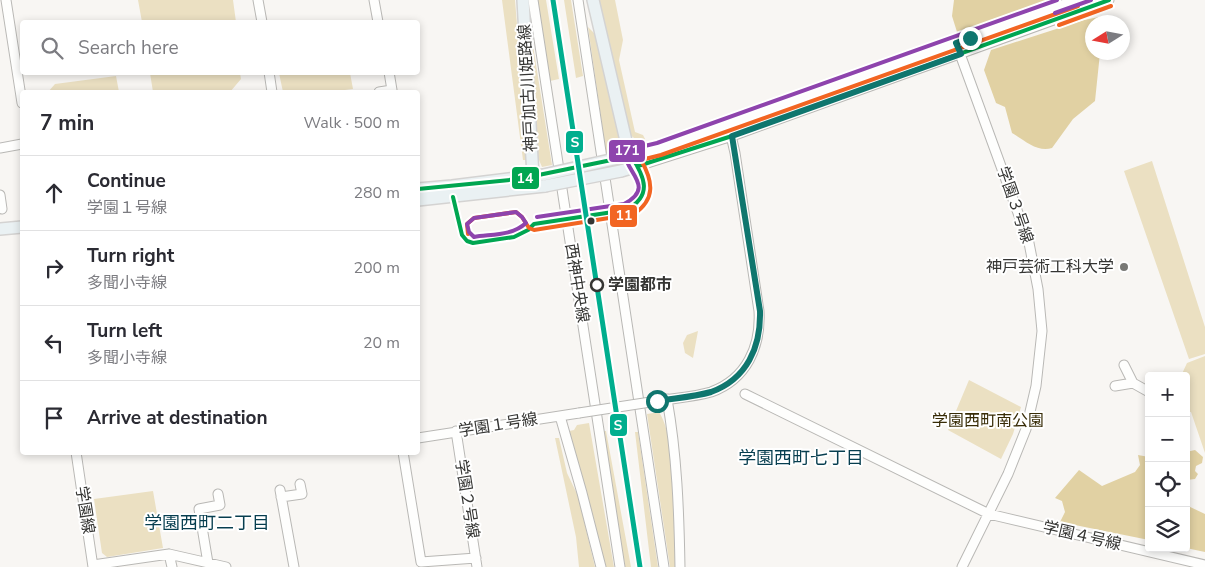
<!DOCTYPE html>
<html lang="en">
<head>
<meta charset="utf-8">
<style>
  body { margin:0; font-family:"Nunito Sans","Noto Sans JP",sans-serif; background:#f2f2f3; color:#2b2b33 }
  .controls { position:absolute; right:15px; bottom:15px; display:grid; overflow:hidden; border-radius:5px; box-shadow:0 2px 8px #0003 }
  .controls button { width:45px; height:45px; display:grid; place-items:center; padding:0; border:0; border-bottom:1px solid #e1e1e2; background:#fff; color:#2b2b33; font:25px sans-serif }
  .compass { position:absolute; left:1085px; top:15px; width:45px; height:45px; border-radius:50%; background:#fff; box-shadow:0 2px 8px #0003; rotate:259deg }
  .stop { position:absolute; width:15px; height:15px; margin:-11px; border:4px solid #0f766e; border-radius:50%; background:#fff }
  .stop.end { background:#0f766e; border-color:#fff; box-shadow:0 1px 5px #0008 }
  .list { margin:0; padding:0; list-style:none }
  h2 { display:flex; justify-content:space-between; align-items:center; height:65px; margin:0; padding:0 20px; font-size:21px }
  h2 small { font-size:16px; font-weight:400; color:#7c7c81 }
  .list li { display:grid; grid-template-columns:32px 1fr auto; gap:15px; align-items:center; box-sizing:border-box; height:75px; padding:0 20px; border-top:1px solid #e1e1e2 }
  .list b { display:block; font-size:19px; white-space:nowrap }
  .list p { margin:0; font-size:16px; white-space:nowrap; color:#7c7c81 }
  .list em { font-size:16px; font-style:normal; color:#7c7c81 }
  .icon { flex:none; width:28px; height:28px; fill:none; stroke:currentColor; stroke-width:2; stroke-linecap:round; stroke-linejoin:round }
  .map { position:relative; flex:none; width:1205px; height:567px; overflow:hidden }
  .search { position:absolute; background:#fff; box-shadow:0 2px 8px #0003; left:20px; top:20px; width:400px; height:55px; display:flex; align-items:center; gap:12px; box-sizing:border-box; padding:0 18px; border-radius:5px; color:#7c7c81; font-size:19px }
  .panel { position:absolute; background:#fff; box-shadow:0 2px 8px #0003; left:20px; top:90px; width:400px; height:365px; border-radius:5px }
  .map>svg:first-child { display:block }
  .green { fill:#ebe0c2 }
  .forest { fill:#e1d1a3 }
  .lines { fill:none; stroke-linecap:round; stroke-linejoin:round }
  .minor-casing { stroke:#b9b8b5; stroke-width:11 }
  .major-casing { stroke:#d4d3d2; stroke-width:14 }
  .minor { stroke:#fefefd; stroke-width:9 }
  .major { stroke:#eaf1f3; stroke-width:11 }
  .minor-bridge-casing { stroke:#b9b8b5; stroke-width:11; stroke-linecap:butt }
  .major-bridge-casing { stroke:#d4d3d2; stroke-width:14; stroke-linecap:butt }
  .minor-bridge { stroke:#fefefd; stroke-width:9 }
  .major-bridge { stroke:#eaf1f3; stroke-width:11 }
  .bus-1-casing { stroke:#fff; stroke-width:8 }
  .bus-2-casing { stroke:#fff; stroke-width:8 }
  .bus-3-casing { stroke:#fff; stroke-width:8 }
  .bus-1 { stroke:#00a651; stroke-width:4 }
  .bus-2 { stroke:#f26522; stroke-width:4 }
  .bus-3 { stroke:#8e44ad; stroke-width:4 }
  .metro-1-casing { stroke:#fff; stroke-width:9 }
  .metro-1 { stroke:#00ae8e; stroke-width:5 }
  .route { stroke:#0f766e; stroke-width:6 }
  .bus-dot { fill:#353533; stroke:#fff; stroke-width:2 }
  .poi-dot { fill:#797976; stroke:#fff; stroke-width:2 }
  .stop-dot { fill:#fff; stroke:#353533; stroke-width:2.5 }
  .labels { text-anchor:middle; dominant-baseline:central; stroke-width:4; stroke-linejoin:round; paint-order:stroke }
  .street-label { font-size:16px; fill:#353533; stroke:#fff }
  .poi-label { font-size:16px; fill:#353533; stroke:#fff; text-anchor:end }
  .stop-label { font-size:16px; font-weight:bold; fill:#353533; stroke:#fff; text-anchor:start }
  .park-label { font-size:16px; fill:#382c07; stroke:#fff }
  .neighbourhood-label { font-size:18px; fill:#073e4f; stroke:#fff }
  .line-badge { stroke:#fff; stroke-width:2 }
  .badge-label { font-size:14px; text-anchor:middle; font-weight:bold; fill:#fff }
</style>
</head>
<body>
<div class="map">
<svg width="1205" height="567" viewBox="0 0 1205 567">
  <rect width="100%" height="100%" fill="#f8f6f3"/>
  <path class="green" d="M138,0H233L236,22H142Z
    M502,0H515L528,160H523Z
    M537,0H546L559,79L550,81Z
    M564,0H571L583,76L576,78Z
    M596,0H615L623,40L619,60L635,132L643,135L645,139L643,143C635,141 635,137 629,135Z
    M588,27L595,34L618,135V151L606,153Z
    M528,33H531L552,165L542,167L539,160H535Z
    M150,73H240L241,79L230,92H153Z
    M279,73H350L353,89L329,92H283Z
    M116,76L119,92H48L55,84Z
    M1152,161L1205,327V354L1189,359L1124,171Z
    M698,331L693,358L685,353L683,343L687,335Z
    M1205,356V453L1191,412H1187L1186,408V376H1181L1187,363Z
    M969,380L1021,407L1013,434L1001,459L948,430Z
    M659,412C671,431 670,458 672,481C674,510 675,538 676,567H670L647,414Z
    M589,423L614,567H604L594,519L569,431L574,430L577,425Z
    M604,431H606L631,567H625Z
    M635,432H638L658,567H651Z
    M555,438H559L567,473L578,496L595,567H579L576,537Z
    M153,491L163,548L107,557L102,553L94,499Z"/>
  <path class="forest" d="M954,0H1059L964,35L957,32L952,16Z
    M1104,16L1103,22H1092V52L1100,53L1095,101L1073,119L1052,148C1038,153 1024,140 1012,133L1005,107L996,103L984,70L991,50L1084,20Z
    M1195,450L1203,457L1202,463L1196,466L1195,471L1198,474L1195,479L1187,480L1186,482V452Z
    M1138,455L1149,457V540L1060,522L1065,512L1062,501L1055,498L1079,470L1102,486L1135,472L1140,465Z
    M1186,505L1205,514V552L1186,548Z"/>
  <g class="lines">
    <g class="minor-casing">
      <path id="minor" d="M6,0L22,103
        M258,0L262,22
        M374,0L378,22
        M533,0L620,567
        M578,0L664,567
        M956,43L1029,243L1038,289L1042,331L1036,386L1026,429L1008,474L962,567
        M269,72L272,92
        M379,92L392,90L389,72
        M0,148L22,144
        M631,156L659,149L1076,0
        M638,166L732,136L1109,0
        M0,195L2,209
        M1133,383L1149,392
        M1115,386L1133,383L1124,365
        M745,394L989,514L1205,565
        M667,399C677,455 679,511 680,567
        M657,401C675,398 694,397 711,392C747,379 761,346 759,311L735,153L730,131
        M560,416L582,493L601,567
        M456,431L477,567
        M418,438L579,413
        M76,452L93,567
        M403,452L421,562L476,558
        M280,490L294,567
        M281,497L302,494L300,484
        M169,554L172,567
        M208,563L199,509L220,505L218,494
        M93,565L169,554L226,567"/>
    </g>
    <g class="major-casing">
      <path id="major" d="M523,0L533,176
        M593,0L626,141L631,156L638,166L621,171
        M418,189L452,186L540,175
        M418,200L545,186
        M0,229L22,227"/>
    </g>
    <use href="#minor" class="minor"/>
    <use href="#major" class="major"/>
    <g class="minor-bridge-casing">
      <path id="minor-bridge" d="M579,413L657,401"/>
    </g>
    <g class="major-bridge-casing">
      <path id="major-bridge" d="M543,175L619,158
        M545,186L621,171"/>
    </g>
    <use href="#minor-bridge" class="minor-bridge"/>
    <use href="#major-bridge" class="major-bridge"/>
    <g class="bus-1-casing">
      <path id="bus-1" d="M638,166L732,136L1109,0
        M418,189L519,179L631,156
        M453,197L462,235L467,241L473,243L514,237L528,230L534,224L626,210C653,196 645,177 631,156"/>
    </g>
    <g class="bus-2-casing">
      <path id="bus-2" d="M1059,25L1111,6
        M468,234L467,224L474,218L516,212L522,217L529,228L534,230L634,214C656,199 653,181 641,160L661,155L1078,6"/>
    </g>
    <g class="bus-3-casing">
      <path id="bus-3" d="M1055,13L1091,0
        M516,212L522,217L526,223C512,236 491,234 474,237L469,232L467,224L474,218Z
        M537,217L624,204C657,187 624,171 625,153L628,150L657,143L1057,0"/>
    </g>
    <use href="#bus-1" class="bus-1"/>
    <use href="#bus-2" class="bus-2"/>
    <use href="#bus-3" class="bus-3"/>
    <g class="metro-1-casing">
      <path id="metro-1" d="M553,0L640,567"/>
    </g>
    <use href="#metro-1" class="metro-1"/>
  </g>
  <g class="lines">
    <path class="route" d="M657,401C675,398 694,397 711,392C747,379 761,347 760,311L732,136L961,54L956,43L970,38"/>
  </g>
  <circle class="bus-dot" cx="591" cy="221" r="4.5"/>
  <circle class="poi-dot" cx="1124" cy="267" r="5"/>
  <circle class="stop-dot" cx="597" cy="285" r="6"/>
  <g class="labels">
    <g class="street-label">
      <text transform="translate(528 88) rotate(-93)">神戸加古川姫路線</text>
      <text transform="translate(1015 205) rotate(71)">学園３号線</text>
      <text transform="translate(577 283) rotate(81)">西神中央線</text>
      <text transform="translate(498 425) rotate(-9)">学園１号線</text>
      <text transform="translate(467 499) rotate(81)">学園２号線</text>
      <text transform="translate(85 510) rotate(81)">学園線</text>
      <text transform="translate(1082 536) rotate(13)">学園４号線</text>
    </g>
    <g class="poi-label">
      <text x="1114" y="267">神戸芸術工科大学</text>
    </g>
    <g class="stop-label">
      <text x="608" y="285">学園都市</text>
    </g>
    <g class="park-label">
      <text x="988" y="421">学園西町南公園</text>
    </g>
    <g class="neighbourhood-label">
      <text x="801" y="458">学園西町七丁目</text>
      <text x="207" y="523">学園西町二丁目</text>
    </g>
  </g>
  <g class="line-badge">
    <rect x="565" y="130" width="19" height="24" rx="5" fill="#00ae8e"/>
    <rect x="608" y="139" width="38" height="24" rx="5" fill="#8e44ad"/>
    <rect x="511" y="166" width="29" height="24" rx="5" fill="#00a651"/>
    <rect x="609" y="204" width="29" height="24" rx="5" fill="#f26522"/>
    <rect x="609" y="413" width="19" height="24" rx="5" fill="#00ae8e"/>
  </g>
  <g class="badge-label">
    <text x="575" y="147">S</text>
    <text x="627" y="155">171</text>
    <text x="525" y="183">14</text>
    <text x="624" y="220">11</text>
    <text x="618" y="430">S</text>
  </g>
</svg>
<div class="controls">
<button>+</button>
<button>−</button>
<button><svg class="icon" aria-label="locate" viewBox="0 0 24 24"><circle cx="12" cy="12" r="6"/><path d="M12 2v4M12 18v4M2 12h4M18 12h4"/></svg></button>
<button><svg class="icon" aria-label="layers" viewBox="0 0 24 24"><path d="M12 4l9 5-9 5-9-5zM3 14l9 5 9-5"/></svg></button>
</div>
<svg class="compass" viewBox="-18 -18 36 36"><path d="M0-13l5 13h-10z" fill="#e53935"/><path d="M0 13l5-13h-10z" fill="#7c7c81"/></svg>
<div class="stop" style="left:657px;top:401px"></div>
<div class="stop end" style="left:970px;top:38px"></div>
<div class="search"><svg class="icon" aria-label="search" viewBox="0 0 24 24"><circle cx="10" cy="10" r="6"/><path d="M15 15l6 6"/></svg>Search here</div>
<section class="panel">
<h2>7 min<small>Walk · 500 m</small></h2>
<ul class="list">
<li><svg class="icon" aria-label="ahead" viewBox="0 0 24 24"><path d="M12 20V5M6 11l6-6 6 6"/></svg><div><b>Continue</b><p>学園１号線</p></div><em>280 m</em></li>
<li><svg class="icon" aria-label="right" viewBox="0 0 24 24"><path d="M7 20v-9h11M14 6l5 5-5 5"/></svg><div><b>Turn right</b><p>多聞小寺線</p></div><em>200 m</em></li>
<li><svg class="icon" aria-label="left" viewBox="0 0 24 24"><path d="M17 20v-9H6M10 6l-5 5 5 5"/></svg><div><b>Turn left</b><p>多聞小寺線</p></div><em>20 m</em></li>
<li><svg class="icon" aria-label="arrive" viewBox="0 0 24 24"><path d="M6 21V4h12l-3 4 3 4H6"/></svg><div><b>Arrive at destination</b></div></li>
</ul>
</section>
</div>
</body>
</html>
